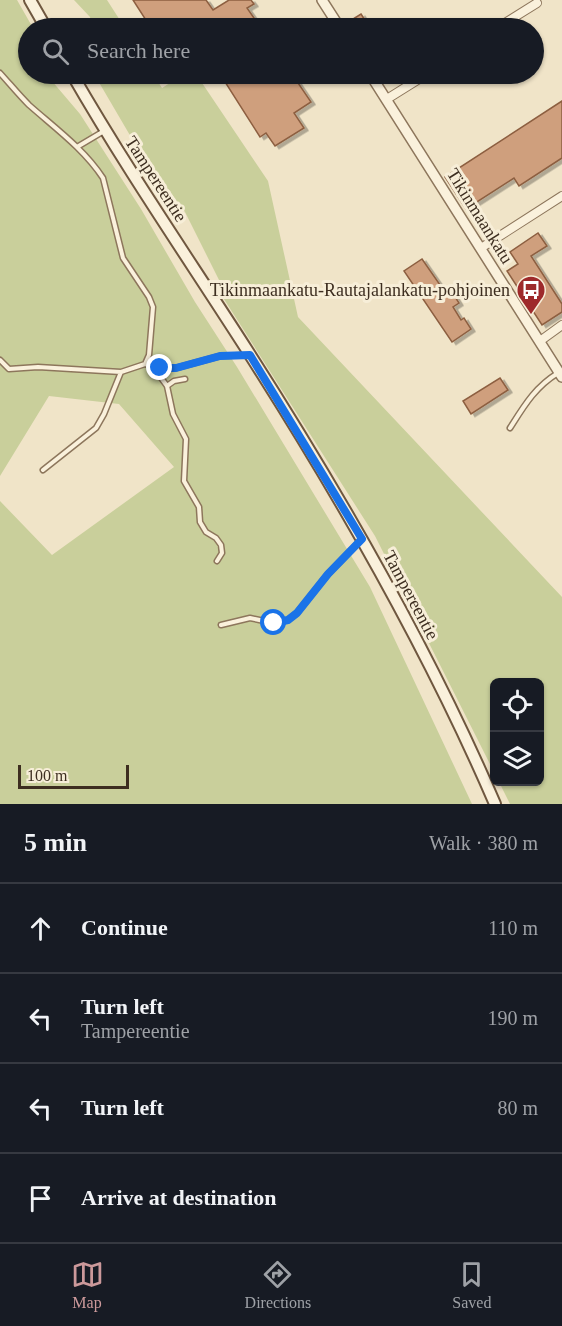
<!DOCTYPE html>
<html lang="en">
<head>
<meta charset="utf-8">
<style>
  body { margin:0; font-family:Georgia,serif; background:#20242c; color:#f1f3f6 }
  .controls { position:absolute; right:18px; bottom:18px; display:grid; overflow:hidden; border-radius:9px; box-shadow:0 2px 4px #0004 }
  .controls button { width:54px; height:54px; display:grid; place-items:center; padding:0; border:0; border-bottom:2px solid #363941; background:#171b24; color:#f1f3f6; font:30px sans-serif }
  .scale { position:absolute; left:18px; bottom:15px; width:111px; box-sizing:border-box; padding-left:6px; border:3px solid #3d2e20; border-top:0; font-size:16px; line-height:21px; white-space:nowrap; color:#3d2e20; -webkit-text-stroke:4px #f7eed8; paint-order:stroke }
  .stop { position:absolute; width:18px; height:18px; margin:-14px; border:4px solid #1a73e8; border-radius:50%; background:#fff }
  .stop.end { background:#1a73e8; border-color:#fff; box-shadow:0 2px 6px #0008 }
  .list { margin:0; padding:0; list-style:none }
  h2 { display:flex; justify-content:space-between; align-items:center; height:78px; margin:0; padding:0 24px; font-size:26px }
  h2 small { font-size:20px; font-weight:400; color:#9ea1a6 }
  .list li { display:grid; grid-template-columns:39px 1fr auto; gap:18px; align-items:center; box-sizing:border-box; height:90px; padding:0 24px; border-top:2px solid #363941 }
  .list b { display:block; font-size:22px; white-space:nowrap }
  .list p { margin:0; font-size:20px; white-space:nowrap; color:#9ea1a6 }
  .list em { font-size:20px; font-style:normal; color:#9ea1a6 }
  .icon { flex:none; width:33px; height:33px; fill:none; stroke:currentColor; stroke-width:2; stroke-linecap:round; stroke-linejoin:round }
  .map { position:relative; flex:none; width:562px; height:804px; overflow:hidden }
  .search { position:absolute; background:#171b24; box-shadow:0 2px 4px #0004; left:18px; right:18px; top:18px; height:66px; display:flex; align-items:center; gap:15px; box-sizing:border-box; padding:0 21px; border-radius:33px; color:#9ea1a6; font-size:22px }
  .sheet { height:438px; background:#171b24 }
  nav { display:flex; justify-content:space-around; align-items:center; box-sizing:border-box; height:84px; border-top:2px solid #363941; background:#171b24; font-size:16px; color:#9ea1a6 }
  nav a { display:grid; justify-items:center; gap:3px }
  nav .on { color:#cc999b }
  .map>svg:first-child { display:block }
  .green { fill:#c9cf9b }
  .building { fill:#cf9f7d; stroke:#8d5f41; stroke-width:1.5; filter:url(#shadow) }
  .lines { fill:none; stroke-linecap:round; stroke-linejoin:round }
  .service-casing { stroke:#8d765c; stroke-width:7 }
  .minor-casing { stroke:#8d765c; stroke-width:10 }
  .tertiary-casing { stroke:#8d765c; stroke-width:12 }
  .secondary-casing { stroke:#6f573f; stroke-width:14 }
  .service { stroke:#faf1dc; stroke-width:4 }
  .minor { stroke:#faf1dc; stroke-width:8 }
  .tertiary { stroke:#faf1dc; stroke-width:9 }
  .secondary { stroke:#faf1dc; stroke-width:10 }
  .route { stroke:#1a73e8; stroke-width:8 }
  .labels { text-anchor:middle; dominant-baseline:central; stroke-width:6; stroke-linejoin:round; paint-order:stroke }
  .street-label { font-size:18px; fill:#3d2e20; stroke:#f7eed8 }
  .poi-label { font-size:18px; fill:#3d2e20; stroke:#f7eed8; text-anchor:end }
</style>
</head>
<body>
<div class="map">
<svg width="562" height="804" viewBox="0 0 562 804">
  <defs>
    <filter id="shadow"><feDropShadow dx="4" dy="2.5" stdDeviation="0" flood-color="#0004"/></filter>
  </defs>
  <rect width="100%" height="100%" fill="#f0e4c8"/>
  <path class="green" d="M0,0H17L33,28H28V74H46L80,114L141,209L195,302L237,367L370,587L472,804H0V501L52,555L174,467L119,404L49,396L0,476Z
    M74,0H107L125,28H93L90,17Z
    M97,74H153L162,88L184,74H196L268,181L298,317L562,597V804H510L499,782H540V682H494V772L375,536L222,296L225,292L185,212L138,149L97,79Z"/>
  <path class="building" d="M133,0H206L213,10L229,0H251L254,4L247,8L261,28H151Z
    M361,14L370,28H348L345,24Z
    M220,74H292L311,102L294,113L304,128L275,146L266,133L260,137Z
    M562,101V158L519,186L514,178L466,209L445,177Z
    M538,233L547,246L531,256L562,304V312L542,325L507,271L518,264L510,252Z
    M422,259L447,295L452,292L459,303L453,307L461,320L464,318L471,329L452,342L404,271Z
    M500,378L508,390L471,414L463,401Z"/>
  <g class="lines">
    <g class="service-casing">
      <path id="service" d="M0,73C10,84 19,95 29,105C55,128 84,149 103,178L123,258L149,297L153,307L149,355L145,364
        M77,147L104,131
        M0,360L9,369L38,367L121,372L145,364L160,368H176L220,356L249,355
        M160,368L159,375L167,386L173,414L186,439L184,481L199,507L200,522L206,532L216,538L221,545L222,553L217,561
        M167,386L174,381L185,379
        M510,428C524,406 535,387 558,373
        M43,470L96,428L104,414L121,372
        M221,625L250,618L274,623L288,620L297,613L328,574L361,540"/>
    </g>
    <g class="minor-casing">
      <path id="minor" d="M497,28L537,3
        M387,99L427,74
        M481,248L562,196
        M540,341L562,325"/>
    </g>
    <g class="tertiary-casing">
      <path id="tertiary" d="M322,0L340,28
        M370,74L562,377"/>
    </g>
    <g class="secondary-casing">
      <path id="secondary" d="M30,0L46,28
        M72,74C126,168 188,258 247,350C340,495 427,646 495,804"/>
    </g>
    <use href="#service" class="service"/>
    <use href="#minor" class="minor"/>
    <use href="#tertiary" class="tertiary"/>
    <use href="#secondary" class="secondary"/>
  </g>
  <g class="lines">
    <path class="route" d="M160,368H176L220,356L250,355L362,539L328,574L297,613L288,620L274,623"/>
  </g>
  <defs>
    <g id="bus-pin" transform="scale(1.5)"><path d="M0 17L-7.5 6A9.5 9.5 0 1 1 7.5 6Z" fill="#9e2a2b" stroke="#f7eed8"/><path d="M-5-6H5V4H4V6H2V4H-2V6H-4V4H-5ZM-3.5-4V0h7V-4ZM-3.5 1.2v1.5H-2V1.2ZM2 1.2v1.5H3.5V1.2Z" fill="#fff"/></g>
  </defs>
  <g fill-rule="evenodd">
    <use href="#bus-pin" x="531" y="290"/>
  </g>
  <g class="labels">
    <g class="street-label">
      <text transform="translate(156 179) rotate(57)">Tampereentie</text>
      <text transform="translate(480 216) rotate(58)">Tikinmaankatu</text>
      <text transform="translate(411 595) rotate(62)">Tampereentie</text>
    </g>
    <g class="poi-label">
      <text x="510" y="290">Tikinmaankatu-Rautajalankatu-pohjoinen</text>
    </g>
  </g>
</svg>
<div class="controls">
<button><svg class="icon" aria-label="locate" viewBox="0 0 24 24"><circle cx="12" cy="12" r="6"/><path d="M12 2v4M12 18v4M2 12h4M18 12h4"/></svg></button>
<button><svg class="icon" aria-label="layers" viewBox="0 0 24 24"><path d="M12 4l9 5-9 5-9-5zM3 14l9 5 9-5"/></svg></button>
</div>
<div class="scale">100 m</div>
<div class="stop" style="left:274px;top:623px"></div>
<div class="stop end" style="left:160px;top:368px"></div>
<div class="search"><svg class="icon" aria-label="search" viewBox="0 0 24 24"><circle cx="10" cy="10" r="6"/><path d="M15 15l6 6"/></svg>Search here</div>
</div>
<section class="sheet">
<h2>5 min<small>Walk · 380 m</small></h2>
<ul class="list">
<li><svg class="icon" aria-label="ahead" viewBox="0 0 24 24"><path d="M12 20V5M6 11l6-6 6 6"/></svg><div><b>Continue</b></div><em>110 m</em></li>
<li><svg class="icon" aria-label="left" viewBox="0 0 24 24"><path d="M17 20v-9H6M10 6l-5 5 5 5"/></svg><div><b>Turn left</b><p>Tampereentie</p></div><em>190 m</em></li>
<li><svg class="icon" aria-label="left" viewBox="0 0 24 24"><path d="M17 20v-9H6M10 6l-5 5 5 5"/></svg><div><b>Turn left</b></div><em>80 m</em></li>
<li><svg class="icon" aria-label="arrive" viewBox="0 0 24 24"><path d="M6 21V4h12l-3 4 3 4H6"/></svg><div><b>Arrive at destination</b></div></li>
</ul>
</section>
<nav>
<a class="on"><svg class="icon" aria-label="map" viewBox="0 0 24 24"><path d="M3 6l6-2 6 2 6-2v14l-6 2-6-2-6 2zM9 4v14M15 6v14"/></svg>Map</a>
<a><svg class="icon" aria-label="directions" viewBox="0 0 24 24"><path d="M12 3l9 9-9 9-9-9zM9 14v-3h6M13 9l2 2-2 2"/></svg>Directions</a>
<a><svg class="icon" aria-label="saved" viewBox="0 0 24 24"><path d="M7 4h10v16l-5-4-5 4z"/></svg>Saved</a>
</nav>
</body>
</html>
